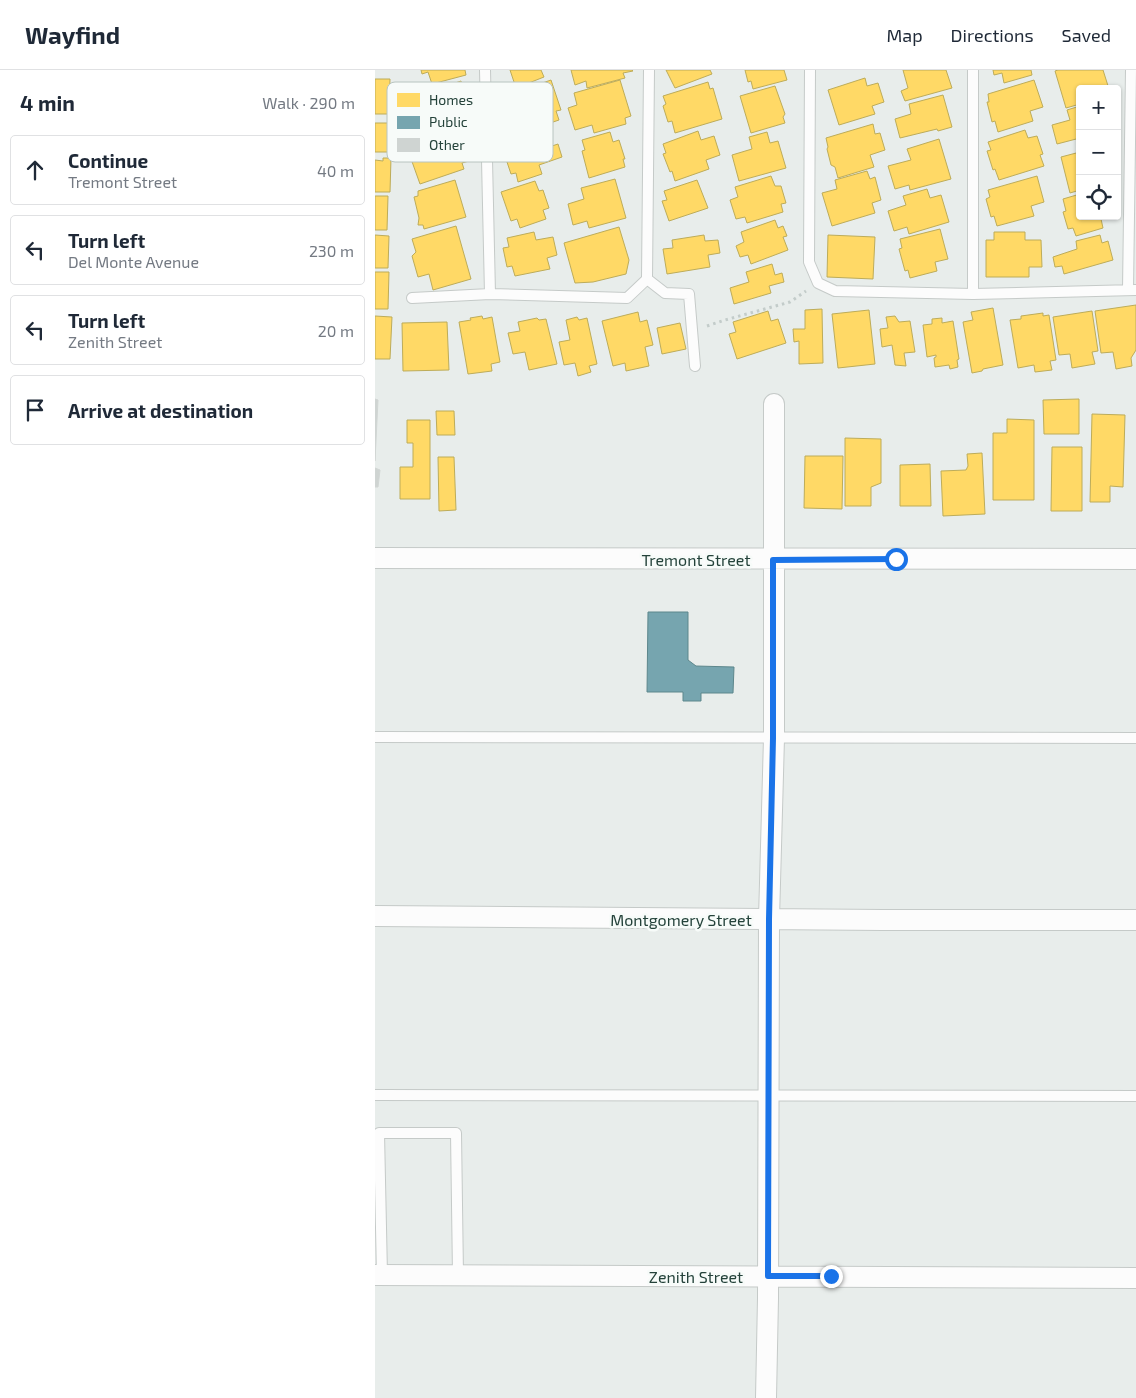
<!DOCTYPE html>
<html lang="en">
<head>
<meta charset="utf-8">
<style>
  body { margin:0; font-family:"Exo 2",sans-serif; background:#f6f6f7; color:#1f2937 }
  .controls { position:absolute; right:15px; top:15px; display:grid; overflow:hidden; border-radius:5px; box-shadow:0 1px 4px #0004 }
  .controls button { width:45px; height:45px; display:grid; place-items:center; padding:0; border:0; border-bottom:1px solid #e0e1e3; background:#fff; color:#1f2937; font:25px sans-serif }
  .stop { position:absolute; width:15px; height:15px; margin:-11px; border:4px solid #1a73e8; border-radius:50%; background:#fff }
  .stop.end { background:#1a73e8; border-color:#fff; box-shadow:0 1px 5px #0008 }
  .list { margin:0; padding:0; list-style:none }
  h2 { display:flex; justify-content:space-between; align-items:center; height:65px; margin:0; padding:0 20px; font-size:21px }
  h2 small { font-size:16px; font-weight:400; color:#747a83 }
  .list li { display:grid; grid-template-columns:32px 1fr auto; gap:15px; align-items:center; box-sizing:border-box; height:70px; margin:0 10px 10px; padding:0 10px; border:1px solid #e0e1e3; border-radius:5px }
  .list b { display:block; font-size:19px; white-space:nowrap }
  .list p { margin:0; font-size:16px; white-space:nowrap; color:#747a83 }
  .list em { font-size:16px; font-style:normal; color:#747a83 }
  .icon { flex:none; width:28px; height:28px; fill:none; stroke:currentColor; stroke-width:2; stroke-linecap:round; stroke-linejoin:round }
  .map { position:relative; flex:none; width:761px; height:1328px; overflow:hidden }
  header { display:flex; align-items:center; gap:30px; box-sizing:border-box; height:70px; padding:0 25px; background:#fff; border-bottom:1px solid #e0e1e3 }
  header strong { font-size:24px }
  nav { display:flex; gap:28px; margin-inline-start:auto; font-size:18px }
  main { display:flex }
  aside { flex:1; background:#fff }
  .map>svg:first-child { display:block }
  .homes { fill:#ffd966; stroke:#bdac59 }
  .public { fill:#76a5af; stroke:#5d878c }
  .building { fill:#cfd4d2; stroke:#d1d6d4 }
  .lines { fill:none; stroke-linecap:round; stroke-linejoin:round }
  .service-casing { stroke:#c5cac8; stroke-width:12 }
  .minor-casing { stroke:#c5cac8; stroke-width:22 }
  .path { stroke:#c3ccca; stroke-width:3; stroke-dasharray:2.5 4; stroke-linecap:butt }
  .service { stroke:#fcfcfc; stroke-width:10 }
  .minor { stroke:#fcfcfc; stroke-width:20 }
  .route { stroke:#1a73e8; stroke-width:6 }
  .labels { text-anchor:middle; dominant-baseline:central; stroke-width:5; stroke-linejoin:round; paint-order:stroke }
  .street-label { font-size:16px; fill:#24423a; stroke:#f7fbf9 }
  .key { fill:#f7fbf9; stroke:#b8c4c0; stroke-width:1 }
  .key-label { font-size:14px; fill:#24423a }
</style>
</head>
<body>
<header>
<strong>Wayfind</strong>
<nav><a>Map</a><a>Directions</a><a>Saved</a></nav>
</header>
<main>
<aside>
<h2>4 min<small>Walk · 290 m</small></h2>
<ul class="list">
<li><svg class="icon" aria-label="ahead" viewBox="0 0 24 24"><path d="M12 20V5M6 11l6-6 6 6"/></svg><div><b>Continue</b><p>Tremont Street</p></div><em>40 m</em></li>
<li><svg class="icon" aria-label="left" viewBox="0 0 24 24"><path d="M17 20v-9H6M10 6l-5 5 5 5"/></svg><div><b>Turn left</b><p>Del Monte Avenue</p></div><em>230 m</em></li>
<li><svg class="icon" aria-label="left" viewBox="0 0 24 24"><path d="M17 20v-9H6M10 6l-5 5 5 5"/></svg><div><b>Turn left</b><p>Zenith Street</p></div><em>20 m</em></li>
<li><svg class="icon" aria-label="arrive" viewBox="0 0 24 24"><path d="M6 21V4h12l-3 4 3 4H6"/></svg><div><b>Arrive at destination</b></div></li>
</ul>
</aside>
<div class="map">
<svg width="761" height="1328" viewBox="0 0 761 1328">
  <rect width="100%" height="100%" fill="#e8edeb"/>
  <path class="homes" d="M46,0H90L91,5L57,14L53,2L47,4Z
    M135,0H166L169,7L141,18Z
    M196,0H257L258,1L248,3L250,8L212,18L211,11L200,15Z
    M291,0H335L337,4L300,18Z
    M370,0H409L412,10L378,19L376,11L373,12Z
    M528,0H571L577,18L530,31L526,21L533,18Z
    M618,0H656L657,5L629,13L627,3L619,5Z
    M683,0H728L734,19H705V34L691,38L680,1Z
    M490,8L492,16L503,13L509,32L497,36L500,44L464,55L453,20Z
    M0,9H15L14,44H0Z
    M176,10L186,40L181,41L184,50L140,65L127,27Z
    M245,10L256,46L250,48L251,54L219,63L217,55L200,60L193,38L202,35L199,23Z
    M659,10L668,37L655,41L658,51L623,62L620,51L617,52L612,32H614L613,24Z
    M86,11L98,48L37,68L27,40L50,32L47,24Z
    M333,12L335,19L338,18L347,49L300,63L297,51L293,52L288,36L291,34L288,26Z
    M400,16L410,44L408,47L410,53L376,63L365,26Z
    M568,25L577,57L563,61L562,59L525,68L520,49L536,44L534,34Z
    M705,36V68L682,74L677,55L695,50L692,40Z
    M0,53H14L13,82H0Z
    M498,54L500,64L505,63L510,80L495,85L499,97L463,108L460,97L456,95L452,79L453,77L451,68Z
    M81,55L94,91L87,93L89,99L45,114L30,72Z
    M650,60L653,68L662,66L668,84L665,85L669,96L624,110L620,99L618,100L612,81L616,80L613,72Z
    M323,61L326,70L339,66L345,85L331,90L334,99L300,111L297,101L295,102L288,84L291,83L288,74Z
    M235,62L238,72L244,70L250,89H248L250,97L214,108L207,81L210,80L207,70Z
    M392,62L395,73L403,71L411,98L364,111L357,85L377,79L374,67Z
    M564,69L576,109L535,120L534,115L520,119L513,96L536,90L532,79Z
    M165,70L168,79L183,74L187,87L164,95L167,104L143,112L141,103L136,104L132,92L139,89L136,79Z
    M705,82V120L695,123L686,87Z
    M8,88H16L15,122H0V90L8,91Z
    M492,101L495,109L500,107L506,130L497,133L500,143L457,156L447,123L462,119L460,110Z
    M396,106L400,116H406L411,133L406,134L408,142L372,153L370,147L361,149L355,130L363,127L360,117Z
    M662,106L669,132L656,136L659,146L622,156L619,146L616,147L611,129L615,127L613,120Z
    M240,109L251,148L214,158L212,151L198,155L193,134L209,129L206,118Z
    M80,110L91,147L49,159L48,155H43L44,148L39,127L43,126V121Z
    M322,110L333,138L294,151L287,131L292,130L289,121Z
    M160,111L164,121L168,120L174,138L168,140L171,149L145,158L142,149L136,151L126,122Z
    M552,119L555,128L566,125L574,152L534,164L532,157L519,161L513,141L531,135L528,126Z
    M705,124V146H729L730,148L726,149L728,158L701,166L698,158L693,159L688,142L691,141L688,129Z
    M0,126H13L12,160H0Z
    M400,150L403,158L408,156L412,166L408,167L413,180L376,194L373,185L365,187L361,176L369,172L366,162Z
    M81,156L96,209L58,220L54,204L43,207L37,186L41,182L37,169Z
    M244,157L254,190L251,204L218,212L200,213L189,173Z
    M565,159L573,189L560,192L562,201L535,208L533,200L530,201L524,179L527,178L525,169Z
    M159,162L161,170L178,167L182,185L172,188L175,199L140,206L137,196L132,197L128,178L134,177L132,168Z
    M619,162H650V170H666L667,197H654V207H611V170H619Z
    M0,165L14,166L13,198H0Z
    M329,165L330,171L343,170L345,183L333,185L335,197L292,204L288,179L298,178L297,170Z
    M453,165L500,167L498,209L452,207Z
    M725,165L727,173L733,171L738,190L689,204L687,196L680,197L678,187L702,179L701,171Z
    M397,194L400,205L407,203L409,212L394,216L396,223L359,234L355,218L374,212L371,202Z
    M0,202H14L13,239H0Z
    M761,235V280L756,288L757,296L741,299L738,282L726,283L720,241Z
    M618,238L628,295L608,299L607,301L597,303L588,252L598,250L596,242Z
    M447,239L448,293L424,294V271L419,272L418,259H430V240Z
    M494,240L500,294L463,298L457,244Z
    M393,241L396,251L403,249L411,273L362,289L354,264L361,262L358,252Z
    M717,241L723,281L717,282L720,294L697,298L695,284L684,285L678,247Z
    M263,242L265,252L272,250L278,275L270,277L274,296L251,301L250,293L238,296L227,251Z
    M668,243V246L674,245L681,290L675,291L677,300L660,302L659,295L643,298L635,250L646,249V246Z
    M0,246L17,247L15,289H0Z
    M107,246L108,249L117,247L125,292L116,294L117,301L93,304L84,252L96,250L95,248Z
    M520,246L524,252L535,251L540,282L529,283L531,296L520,295L517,275L507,277L505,259L513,258L511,247Z
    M202,247L204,250L212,248L222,294L214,296L216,302L203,306L200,293L189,295L184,272L195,270L191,250Z
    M162,248L164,250L171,249L182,294L154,300L150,282L138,284L133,263L145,261L143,252Z
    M567,248V253L578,251L584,289L582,290L583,297L575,299L574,295L560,297L559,288L561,287V285L552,287L548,255L557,254V249Z
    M72,252L74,300L28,301L27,253Z
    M305,253L311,279L287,284L282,258Z
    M704,329V364H669L668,330Z
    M61,341H79L80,365H62Z
    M717,344L750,345L748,417L735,416V432H715Z
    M632,349L659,350V430H618V363H632Z
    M32,350H55V429H25V397H38V373H32Z
    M470,368L506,369V413L496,417V436H470Z
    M677,377H707V441H676Z
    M607,383L610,444L568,446L566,401L591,400L593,396L592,384Z
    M430,386H468L467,439L429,438Z
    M63,387H79L81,440L64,441Z
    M555,394L556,436H525V395Z"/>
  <path class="public" d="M273,542H313V590L321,596L359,597L358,623H326V631H308V622H272Z"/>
  <path class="building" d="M0,329L3,330L0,391Z
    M0,398L5,400L3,417H0Z"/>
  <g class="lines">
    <g class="service-casing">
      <path id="service" d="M110,0L115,224
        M435,0L434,192L443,213L460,221L598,224L761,220
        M598,0V224
        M272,209L290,223L314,224L320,296
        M753,220L756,0
        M37,228L115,224L252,228L272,209L274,0
        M0,667L761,668
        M0,1025L761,1026
        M7,1205L4,1063H81L83,1205"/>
    </g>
    <g class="minor-casing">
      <path id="minor" d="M0,488L761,489
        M0,846L508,850H761
        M0,1205L761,1208
        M391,1328L393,1228L394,849L399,668V334"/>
    </g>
    <path class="path" d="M332,256L350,250L415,232L431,221"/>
    <use href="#service" class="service"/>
    <use href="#minor" class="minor"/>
  </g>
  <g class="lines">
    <path class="route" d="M456,1206H393L394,849L398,668V490L521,489"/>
  </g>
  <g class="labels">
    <g class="street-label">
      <text x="321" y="489">Tremont Street</text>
      <text x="306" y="849">Montgomery Street</text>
      <text x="321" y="1206">Zenith Street</text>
    </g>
  </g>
  <rect x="12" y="12" width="166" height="80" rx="8" class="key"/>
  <rect x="22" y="23" width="23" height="14" fill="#ffd966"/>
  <rect x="22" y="46" width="23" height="13" fill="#76a5af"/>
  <rect x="22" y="68" width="23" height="14" fill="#cfd4d2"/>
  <g class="key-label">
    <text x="54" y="35">Homes</text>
    <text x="54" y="57">Public</text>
    <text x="54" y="80">Other</text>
  </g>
</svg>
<div class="controls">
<button>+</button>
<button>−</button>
<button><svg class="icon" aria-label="locate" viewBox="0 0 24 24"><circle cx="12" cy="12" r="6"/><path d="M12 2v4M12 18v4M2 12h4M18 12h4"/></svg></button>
</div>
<div class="stop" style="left:521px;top:489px"></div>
<div class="stop end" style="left:456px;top:1206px"></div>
</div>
</main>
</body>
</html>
